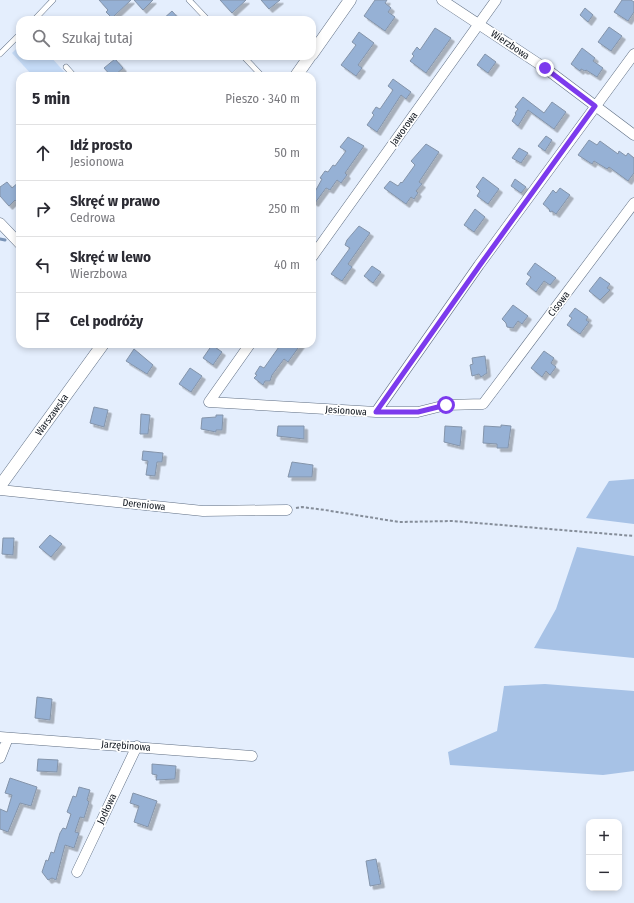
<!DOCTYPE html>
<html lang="pl">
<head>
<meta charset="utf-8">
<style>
  body { margin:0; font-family:"Fira Sans Condensed",sans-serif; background:#f7f7f7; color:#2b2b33 }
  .controls { position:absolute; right:12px; bottom:12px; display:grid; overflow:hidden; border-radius:8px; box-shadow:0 2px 6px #0003 }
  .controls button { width:36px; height:36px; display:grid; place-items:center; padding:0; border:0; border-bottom:1px solid #e1e1e2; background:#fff; color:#2b2b33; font:20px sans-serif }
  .stop { position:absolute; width:12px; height:12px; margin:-9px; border:3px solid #7c3aed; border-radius:50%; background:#fff }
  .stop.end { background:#7c3aed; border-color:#fff; box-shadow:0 1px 4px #0008 }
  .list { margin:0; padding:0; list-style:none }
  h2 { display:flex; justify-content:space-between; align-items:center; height:52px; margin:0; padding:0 16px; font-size:17px }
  h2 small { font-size:13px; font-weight:400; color:#7c7c81 }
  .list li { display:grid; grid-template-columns:26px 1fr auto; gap:12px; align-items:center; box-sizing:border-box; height:56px; padding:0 16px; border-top:1px solid #e1e1e2 }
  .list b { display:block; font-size:15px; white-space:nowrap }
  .list p { margin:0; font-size:13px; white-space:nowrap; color:#7c7c81 }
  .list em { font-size:13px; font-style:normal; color:#7c7c81 }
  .icon { flex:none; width:22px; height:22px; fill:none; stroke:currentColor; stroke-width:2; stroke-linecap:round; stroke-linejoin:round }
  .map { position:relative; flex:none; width:634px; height:903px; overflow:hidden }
  .search { position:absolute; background:#fff; box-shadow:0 2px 6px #0003; left:16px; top:16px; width:300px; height:44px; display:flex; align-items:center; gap:10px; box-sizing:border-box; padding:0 14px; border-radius:12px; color:#7c7c81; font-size:15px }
  .panel { position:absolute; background:#fff; box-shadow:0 2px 6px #0003; left:16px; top:72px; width:300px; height:276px; border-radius:12px }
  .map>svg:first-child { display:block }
  .green { fill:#c6dcf8 }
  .forest { fill:#a7c2e6 }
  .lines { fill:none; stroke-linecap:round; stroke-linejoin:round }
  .stream { stroke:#7993b6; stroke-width:3 }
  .building { fill:#96b1d5; stroke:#8494aa; filter:url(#shadow) }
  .service-casing { stroke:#5f6e83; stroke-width:6 }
  .minor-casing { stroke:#5f6e83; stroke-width:11 }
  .tertiary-casing { stroke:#5f6e83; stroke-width:13 }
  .path { stroke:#858d99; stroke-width:2; stroke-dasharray:3 2; stroke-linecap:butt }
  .service { stroke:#fff; stroke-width:5 }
  .minor { stroke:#fff; stroke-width:10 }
  .tertiary { stroke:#fff; stroke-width:12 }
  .route { stroke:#7c3aed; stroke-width:5 }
  .labels { text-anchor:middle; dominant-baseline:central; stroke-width:3.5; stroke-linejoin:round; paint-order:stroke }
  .street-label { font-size:10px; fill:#121820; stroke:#fff }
</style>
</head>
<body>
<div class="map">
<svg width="634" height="903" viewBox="0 0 634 903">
  <defs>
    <filter id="shadow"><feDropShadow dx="3.5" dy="3.5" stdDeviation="0" flood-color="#0004"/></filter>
  </defs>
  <rect width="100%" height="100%" fill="#e4eefd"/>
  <path class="green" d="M20,45V56H50L68,76H33L12,53Z"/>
  <path class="forest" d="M634,479V524L586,518L609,481Z
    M577,547L634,556V658L534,648L556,609Z
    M545,684L634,691V771L603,775L450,765L448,752L497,731L504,686Z"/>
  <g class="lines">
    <path class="stream" d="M0,239L5,240"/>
  </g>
  <path class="building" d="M99,0H131L112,18L106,12L108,10Z
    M134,0H153L143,10Z
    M220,0H246L232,13Z
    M261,0H280L269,9Z
    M375,0H387L385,3L391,8L388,12L395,17L385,31L364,16Z
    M622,0H631L634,2V12L628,21L614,12Z
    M585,8L593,15L588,22L580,15Z
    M172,11L180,20H162Z
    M609,27L622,36L611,51L598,42Z
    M435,28L451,38L426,73L410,61L414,56L412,54L417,47L420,50Z
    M359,32L374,43L358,65L362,68L356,76L341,65L356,45L352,42Z
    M582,48L595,58L593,61L603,68L597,77L586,70L585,71L581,69L580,71L571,64Z
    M485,54L496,62L488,73L477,65Z
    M115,59L123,68L114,76H111L104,68Z
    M393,79L411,92L406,99L401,95L377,132L367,125L374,115L372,113L376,107L380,109L393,90L388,86Z
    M523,97L544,113L552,102L566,112L554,129L528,110L518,126L512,121L516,114L515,113L518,109L515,107Z
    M546,136L552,140L545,151L538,146Z
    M348,137L364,146L345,173L347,175L341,183L337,180L330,190L326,188L315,203L312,201V197L322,179L320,178L325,171L328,172L333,165L335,166L346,151L340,147Z
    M589,140L597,145L600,141L618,154L619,151L626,156L628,153L634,158V173L628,181L609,167L607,169L594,161L592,164L578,155Z
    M426,144L439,152L419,182L422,184L416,191L418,193L414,199L411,197L406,204L384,188L390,181L398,186L401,182L402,183L415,165L411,161Z
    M519,148L528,153L521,163L512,158Z
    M483,177L499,189L488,204L477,196L480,191L476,187Z
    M515,179L526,187L521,193L511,186Z
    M20,181V206L15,200L9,206L0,196V187L7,182L12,188Z
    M560,188L570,195L556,214L552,211L550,212L549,209L543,204L553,190L556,193Z
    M475,209L485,217L474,232L464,225Z
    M359,226L370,233L348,264L352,267L342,281L331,274L350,248L345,245L347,240Z
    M535,263L556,278L550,285L544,281L536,292L526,284L531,277L527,274Z
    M372,266L381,272L373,283L364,276Z
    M600,277L610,284L607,288L610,290L600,300L589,291Z
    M513,305L528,316L522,324L518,321L513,328L507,327L506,323L502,319Z
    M575,308L588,317L586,320L589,322L580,334L567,325L572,318L569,316Z
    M281,344H301L288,362L284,359L272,375L270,381H265L263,385L254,378L257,375L255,374L260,366L264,368Z
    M212,345L222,352L213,365L203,358Z
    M134,349L153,365L147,374L126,361Z
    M544,351L554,358L551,363L556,367L550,375L546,371L542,377L531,368Z
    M485,356L487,373L481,377L479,374L472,376L470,365L473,364L472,358Z
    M190,368L202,376L191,392L179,384Z
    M94,407L108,410L104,427L90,423Z
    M141,414L150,415L148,434H140Z
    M216,415H223L222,430H216V432L201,429L202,418L216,417Z
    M501,425L511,426L508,448H497V444L483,443L484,426L501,427Z
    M278,426H304V439L277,436Z
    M445,426L462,427L460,446L444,442Z
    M143,451L163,453L162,462H157L155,476L146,475L148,461L142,460Z
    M292,462L313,465L312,477H288Z
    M50,535L62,544L51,557L39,547Z
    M3,538H14L13,555L2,554Z
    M37,697L52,699L50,720L35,718Z
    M38,759L58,760L57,772L37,771Z
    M152,764L176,766L175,779L156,780L157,775L152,774Z
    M10,778L37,787L31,806L20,803L8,832L0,829V809L7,812L12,795L5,793Z
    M79,787L90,790L87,800L89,802L84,818L80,817L75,832L79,833L74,848L65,845L56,880L52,878L48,880L42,872L46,860L48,861L51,852L54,853L60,833L63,828L66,829L71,814L67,812L73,796L76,797Z
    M133,793L157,801L148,827L134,822L139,806L130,803Z
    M376,859L381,884L370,886L366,861Z"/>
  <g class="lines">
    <g class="service-casing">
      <path id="service" d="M189,0L208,20
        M34,20L53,0
        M0,54L20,34
        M243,56L262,76
        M66,67L74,76"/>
    </g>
    <g class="minor-casing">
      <path id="minor" d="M442,0L545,68L634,135
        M0,223L20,244
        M312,257L496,0
        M209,402L376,412H418L446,405L483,404L634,203
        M209,402L250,344
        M376,412L479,265L634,54
        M0,490L203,511L287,510
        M0,737L252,756
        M0,758L8,738
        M77,872L137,746"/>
    </g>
    <g class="tertiary-casing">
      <path id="tertiary" d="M312,54L350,0
        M296,76L310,56
        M0,486L103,344"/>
    </g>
    <path class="path" d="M296,508L302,507L325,510L399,522L453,521L634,536"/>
    <use href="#service" class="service"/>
    <use href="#minor" class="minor"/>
    <use href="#tertiary" class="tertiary"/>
  </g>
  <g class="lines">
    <path class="route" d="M446,405L418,412H376L480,265L595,106L545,68"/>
  </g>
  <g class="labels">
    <g class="street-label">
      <text transform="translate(510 45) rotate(34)">Wierzbowa</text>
      <text transform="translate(404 129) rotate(-54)">Jaworowa</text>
      <text transform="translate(559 304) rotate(-53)">Cisowa</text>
      <text transform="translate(346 411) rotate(4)">Jesionowa</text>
      <text transform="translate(52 415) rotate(-54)">Warszawska</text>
      <text transform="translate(144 505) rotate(6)">Dereniowa</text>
      <text transform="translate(126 746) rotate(4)">Jarzębinowa</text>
      <text transform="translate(107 809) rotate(-65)">Jodłowa</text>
    </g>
  </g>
</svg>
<div class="controls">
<button>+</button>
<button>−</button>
</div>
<div class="stop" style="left:446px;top:405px"></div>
<div class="stop end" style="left:545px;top:68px"></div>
<div class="search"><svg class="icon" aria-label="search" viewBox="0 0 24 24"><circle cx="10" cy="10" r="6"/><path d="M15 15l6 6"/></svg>Szukaj tutaj</div>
<section class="panel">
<h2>5 min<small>Pieszo · 340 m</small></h2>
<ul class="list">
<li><svg class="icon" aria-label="ahead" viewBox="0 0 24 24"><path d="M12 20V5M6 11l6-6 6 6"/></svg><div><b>Idź prosto</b><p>Jesionowa</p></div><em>50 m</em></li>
<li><svg class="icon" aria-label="right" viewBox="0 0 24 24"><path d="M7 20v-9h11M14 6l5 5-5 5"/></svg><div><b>Skręć w prawo</b><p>Cedrowa</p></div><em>250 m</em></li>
<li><svg class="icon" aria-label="left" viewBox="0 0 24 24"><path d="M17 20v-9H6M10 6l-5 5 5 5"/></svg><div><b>Skręć w lewo</b><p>Wierzbowa</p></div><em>40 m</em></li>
<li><svg class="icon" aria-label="arrive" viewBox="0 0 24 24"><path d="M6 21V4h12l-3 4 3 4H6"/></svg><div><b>Cel podróży</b></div></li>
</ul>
</section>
</div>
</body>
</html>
